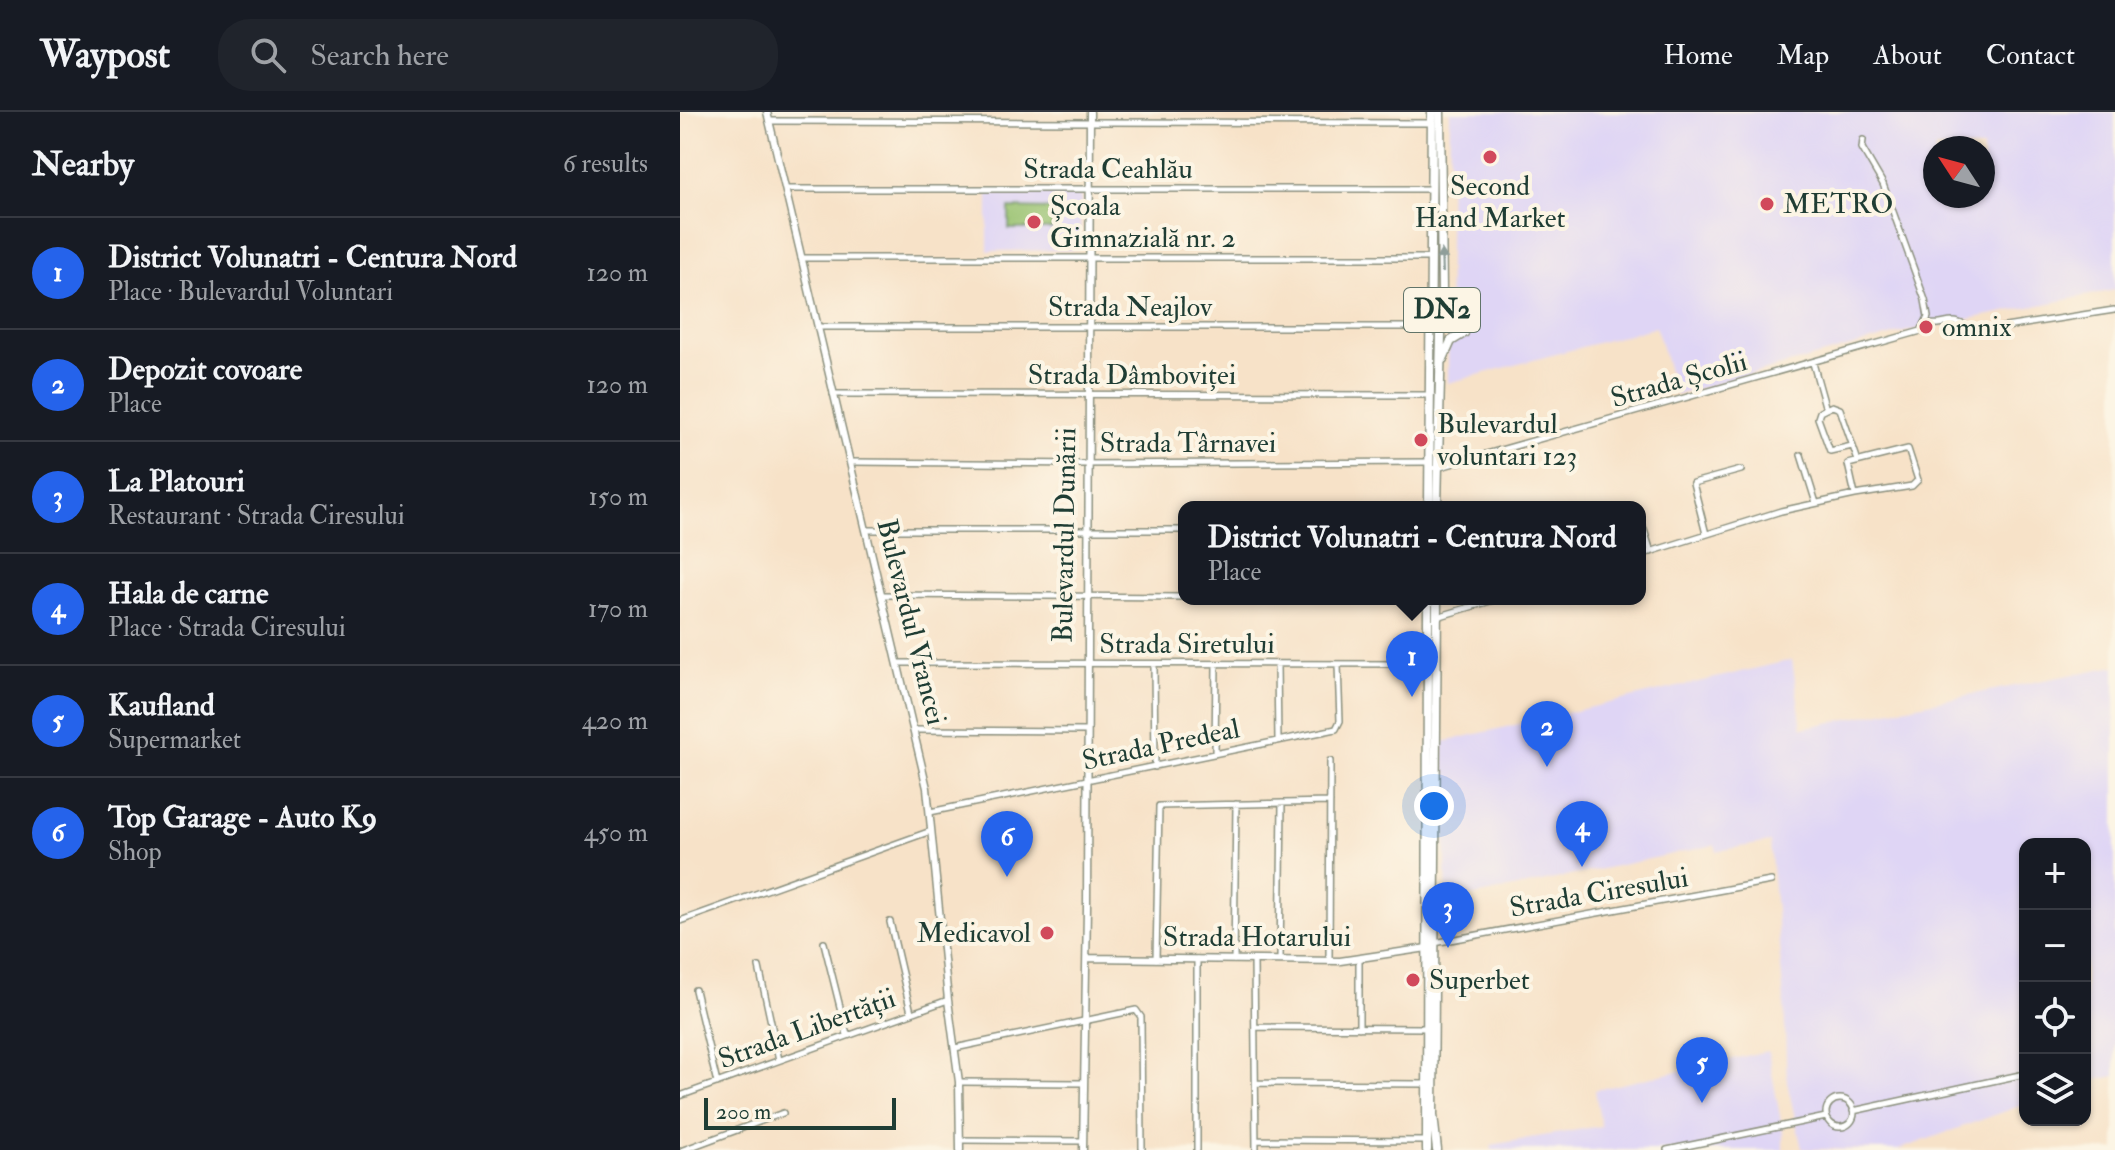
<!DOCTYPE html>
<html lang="en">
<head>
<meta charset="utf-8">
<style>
  body { margin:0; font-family:"IM FELL Double Pica",serif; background:#20242c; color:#f1f3f6 }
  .controls { position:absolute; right:24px; bottom:24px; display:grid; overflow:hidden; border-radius:16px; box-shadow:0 2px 6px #0004 }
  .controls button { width:72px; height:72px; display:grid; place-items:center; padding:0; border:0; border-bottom:2px solid #363941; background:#171b24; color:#f1f3f6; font:40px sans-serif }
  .compass { position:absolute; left:1243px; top:24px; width:72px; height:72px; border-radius:50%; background:#171b24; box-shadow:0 2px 6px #0004; rotate:306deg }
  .scale { position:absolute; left:24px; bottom:20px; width:192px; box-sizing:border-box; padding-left:8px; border:4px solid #1f3d34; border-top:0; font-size:22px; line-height:28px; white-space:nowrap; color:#1f3d34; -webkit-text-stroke:6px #fcf5e5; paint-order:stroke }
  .you { position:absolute; left:754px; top:694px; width:28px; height:28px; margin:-20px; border:6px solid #fff; border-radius:50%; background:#1a73e8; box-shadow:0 0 0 12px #1a73e833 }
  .badge { display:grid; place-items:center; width:52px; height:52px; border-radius:50%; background:#2563eb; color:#fff; font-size:26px; font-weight:700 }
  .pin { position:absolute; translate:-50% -66px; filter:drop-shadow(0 2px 4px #0008) }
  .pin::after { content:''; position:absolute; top:42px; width:28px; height:24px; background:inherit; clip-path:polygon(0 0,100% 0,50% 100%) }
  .popup { position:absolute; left:498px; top:389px; width:468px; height:104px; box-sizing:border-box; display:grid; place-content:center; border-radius:16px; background:#171b24; filter:drop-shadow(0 2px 6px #0005); font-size:26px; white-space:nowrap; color:#9ea1a6 }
  .popup b { font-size:30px; color:#f1f3f6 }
  .popup::after { content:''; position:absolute; left:50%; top:100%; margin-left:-16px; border:16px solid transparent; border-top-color:#171b24 }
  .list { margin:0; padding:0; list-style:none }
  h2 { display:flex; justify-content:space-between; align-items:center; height:104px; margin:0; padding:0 32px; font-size:34px }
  h2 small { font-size:26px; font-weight:400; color:#9ea1a6 }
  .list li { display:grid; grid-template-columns:52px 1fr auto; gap:24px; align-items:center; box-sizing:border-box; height:112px; padding:0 32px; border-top:2px solid #363941 }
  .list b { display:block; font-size:30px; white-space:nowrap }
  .list p { margin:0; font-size:26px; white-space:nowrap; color:#9ea1a6 }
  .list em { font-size:26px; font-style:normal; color:#9ea1a6 }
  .icon { flex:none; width:44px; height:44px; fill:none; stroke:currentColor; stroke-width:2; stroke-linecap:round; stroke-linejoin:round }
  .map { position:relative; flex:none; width:1435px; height:1038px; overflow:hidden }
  header { display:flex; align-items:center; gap:48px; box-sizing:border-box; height:112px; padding:0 40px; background:#171b24; border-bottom:2px solid #363941 }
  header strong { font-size:38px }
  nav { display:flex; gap:44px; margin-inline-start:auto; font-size:28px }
  .search { width:560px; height:72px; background:#20242c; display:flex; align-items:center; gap:20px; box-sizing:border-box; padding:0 28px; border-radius:32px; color:#9ea1a6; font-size:30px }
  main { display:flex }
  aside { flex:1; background:#171b24 }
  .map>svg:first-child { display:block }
  .built { fill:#dfd5f5; fill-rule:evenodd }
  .grass { fill:#96c16e; stroke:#5a7f51; stroke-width:2 }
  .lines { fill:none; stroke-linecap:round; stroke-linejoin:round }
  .minor-casing { stroke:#8b907e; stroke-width:8 }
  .tertiary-casing { stroke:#8b907e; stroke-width:9 }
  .trunk-casing { stroke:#8b907e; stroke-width:11 }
  .minor { stroke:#fff; stroke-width:5 }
  .tertiary { stroke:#fff; stroke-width:6 }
  .trunk { stroke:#fff; stroke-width:8 }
  .oneway { fill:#8f9e9a }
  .poi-dot { fill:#d1495b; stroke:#fcf5e5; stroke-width:3 }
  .labels { text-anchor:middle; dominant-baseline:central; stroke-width:8; stroke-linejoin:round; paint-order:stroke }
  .shield { fill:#fcf5e5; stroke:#617469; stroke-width:2 }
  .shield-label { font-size:26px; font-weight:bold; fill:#1f3d34 }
  .street-label { font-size:28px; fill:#1f3d34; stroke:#fcf5e5 }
  .poi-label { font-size:28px; fill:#1f3d34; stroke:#fcf5e5; text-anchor:start }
</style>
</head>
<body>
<header>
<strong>Waypost</strong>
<div class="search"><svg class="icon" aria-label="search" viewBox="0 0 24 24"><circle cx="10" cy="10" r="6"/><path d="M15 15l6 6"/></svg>Search here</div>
<nav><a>Home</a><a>Map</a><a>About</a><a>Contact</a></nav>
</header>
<main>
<aside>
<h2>Nearby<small>6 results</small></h2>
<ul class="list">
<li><span class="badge">1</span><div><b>District Volunatri - Centura Nord</b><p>Place · Bulevardul Voluntari</p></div><em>120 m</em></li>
<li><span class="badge">2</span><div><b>Depozit covoare</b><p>Place</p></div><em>120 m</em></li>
<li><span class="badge">3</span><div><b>La Platouri</b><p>Restaurant · Strada Ciresului</p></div><em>150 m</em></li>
<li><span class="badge">4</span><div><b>Hala de carne</b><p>Place · Strada Ciresului</p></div><em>170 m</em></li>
<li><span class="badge">5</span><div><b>Kaufland</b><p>Supermarket</p></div><em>420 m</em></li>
<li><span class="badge">6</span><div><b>Top Garage - Auto K9</b><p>Shop</p></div><em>450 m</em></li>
</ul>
</aside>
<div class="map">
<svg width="1435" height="1038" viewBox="0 0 1435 1038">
  <rect width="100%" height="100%" fill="#fcf5e5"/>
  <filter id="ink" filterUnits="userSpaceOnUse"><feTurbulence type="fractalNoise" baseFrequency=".0125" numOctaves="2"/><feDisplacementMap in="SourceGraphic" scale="16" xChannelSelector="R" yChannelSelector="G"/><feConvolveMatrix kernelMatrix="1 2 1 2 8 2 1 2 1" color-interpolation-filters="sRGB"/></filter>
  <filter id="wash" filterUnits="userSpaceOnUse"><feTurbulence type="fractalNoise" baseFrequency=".006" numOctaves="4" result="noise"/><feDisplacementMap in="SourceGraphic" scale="32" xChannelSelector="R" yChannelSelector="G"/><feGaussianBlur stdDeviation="1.8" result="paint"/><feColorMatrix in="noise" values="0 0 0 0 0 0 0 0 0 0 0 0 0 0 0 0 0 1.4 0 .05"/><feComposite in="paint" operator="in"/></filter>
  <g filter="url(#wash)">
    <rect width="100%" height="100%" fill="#f7e2c8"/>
    <path class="built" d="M770,0H1435V178L1224,220L996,283L976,215L768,271ZM1255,36H1303V84H1255Z
      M308,81H401L400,138L308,139Z
      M1112,548L1122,616L1435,554V964L1405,970V732H1345V992L1218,1038L1122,1037L1107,970L1104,890L1090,730L1037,739L1035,733L767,790L763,630Z
      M1088,939L1103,1021V1038H812L811,1033L921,1014L915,978Z"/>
    <path class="grass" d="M329,96L372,97V117H329Z"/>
  </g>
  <g filter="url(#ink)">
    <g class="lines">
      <g class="minor-casing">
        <path id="minor" d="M89,9L752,11
          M106,77H751
          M121,146H751
          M1246,211C1257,215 1263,210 1274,210C1283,210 1290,218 1300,219L1434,198
          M138,215H753
          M1133,251L1145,294
          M153,282L750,283
          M1172,334L1150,339L1138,306L1140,300L1152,294L1160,297L1178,349
          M1121,343L1136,391
          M170,350L401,352L749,350
          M757,356L1241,219L1248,205L1245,188L1203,72L1182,36L1183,28
          M960,405L971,440
          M187,418H504
          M1026,422L1013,371L1061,358
          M960,443L1101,399L1175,383L1232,374L1238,368L1228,337L1168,352L1175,383
          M203,483L504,485
          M757,505L817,487
          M219,551L747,552
          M474,552L475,655
          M597,552L598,629
          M235,618L406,619
          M535,642L536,552
          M250,700L656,617L660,609L658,553
          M0,809L251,719
          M210,810L231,900
          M144,831L167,923
          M754,831L1091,769
          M476,847L479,694L650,690
          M554,848L556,692
          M574,848L576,1038
          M600,848L602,691
          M649,849L650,649
          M79,855L99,948
          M15,878L37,971
          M575,915L747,916
          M679,916V848
          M275,936L456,898L461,905L462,1038
          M279,970L403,971
          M576,971L746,972
          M0,984L268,888
          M1146 1001a14 14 0 1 1 28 0a14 14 0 1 1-28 0Z
          M1173,999L1340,963
          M280,1028L403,1029
          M576,1028L746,1029
          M3,1038L103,1001
          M517,1038V847
          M987,1038L1146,1005"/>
      </g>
      <g class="tertiary-casing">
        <path id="tertiary" d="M87,0L247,676L268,888L279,970L280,1038
          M407,846L660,849L747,836
          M403,1038L407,796L410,0"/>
      </g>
      <g class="trunk-casing">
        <path id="trunk" d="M763,182L772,197L783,204
          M763,247L771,229L784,221
          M749,395L752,0
          M757,395L762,180L760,0
          M757,487L753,1003L757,1038
          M747,1038L748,487"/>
      </g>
      <use href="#minor" class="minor"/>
      <use href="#tertiary" class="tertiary"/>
      <use href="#trunk" class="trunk"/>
    </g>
    <defs><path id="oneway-solid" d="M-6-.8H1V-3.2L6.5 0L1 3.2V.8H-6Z" transform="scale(2)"/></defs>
    <use class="oneway" href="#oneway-solid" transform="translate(762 149) rotate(-92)"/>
  </g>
  <g class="poi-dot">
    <circle cx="810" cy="45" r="8"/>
    <circle cx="1087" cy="92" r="8"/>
    <circle cx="354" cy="110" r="8"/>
    <circle cx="1246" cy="215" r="8"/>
    <circle cx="741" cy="328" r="8"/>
    <circle cx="367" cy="821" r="8"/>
    <circle cx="733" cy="868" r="8"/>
  </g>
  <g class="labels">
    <rect class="shield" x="724" y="176" width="76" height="44" rx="6"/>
    <g class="shield-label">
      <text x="762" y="198">DN2</text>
    </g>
    <g class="street-label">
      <text x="428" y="57">Strada Ceahlău</text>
      <text x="450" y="195">Strada Neajlov</text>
      <text x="452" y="263">Strada Dâmboviței</text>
      <text transform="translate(999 268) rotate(-16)">Strada Școlii</text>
      <text x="508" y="331">Strada Târnavei</text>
      <text transform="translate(385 423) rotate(-89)">Bulevardul Dunării</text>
      <text transform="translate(231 510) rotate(76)">Bulevardul Vrancei</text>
      <text x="507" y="532">Strada Siretului</text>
      <text transform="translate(481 633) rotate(-12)">Strada Predeal</text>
      <text transform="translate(919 781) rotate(-10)">Strada Ciresului</text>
      <text x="577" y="825">Strada Hotarului</text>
      <text transform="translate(127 917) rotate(-20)">Strada Libertății</text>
    </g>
    <g class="poi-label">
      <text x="810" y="74" text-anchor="middle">Second<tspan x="810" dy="32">Hand Market</tspan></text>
      <text x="1103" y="92">METRO</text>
      <text x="370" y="94">Școala<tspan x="370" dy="32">Gimnazială nr. 2</tspan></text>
      <text x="1262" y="215">omnix</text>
      <text x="757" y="312">Bulevardul<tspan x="757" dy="32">voluntari 123</tspan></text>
      <text x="351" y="821" text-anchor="end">Medicavol</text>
      <text x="749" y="868">Superbet</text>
    </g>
  </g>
</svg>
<div class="controls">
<button>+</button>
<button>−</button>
<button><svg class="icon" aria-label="locate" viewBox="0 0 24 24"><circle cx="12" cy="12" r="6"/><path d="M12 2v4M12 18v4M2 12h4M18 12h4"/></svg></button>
<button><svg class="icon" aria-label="layers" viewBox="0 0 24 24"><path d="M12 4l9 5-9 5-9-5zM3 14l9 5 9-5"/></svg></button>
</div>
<svg class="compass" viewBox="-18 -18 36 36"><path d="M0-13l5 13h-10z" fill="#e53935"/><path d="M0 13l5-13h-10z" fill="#9ea1a6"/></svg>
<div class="scale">200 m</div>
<div class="you"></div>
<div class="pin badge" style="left:732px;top:585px">1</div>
<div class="popup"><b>District Volunatri - Centura Nord</b>Place</div>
<div class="pin badge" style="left:867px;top:655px">2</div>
<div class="pin badge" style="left:768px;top:836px">3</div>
<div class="pin badge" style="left:902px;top:755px">4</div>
<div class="pin badge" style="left:1022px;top:991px">5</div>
<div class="pin badge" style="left:327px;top:765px">6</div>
</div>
</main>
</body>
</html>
